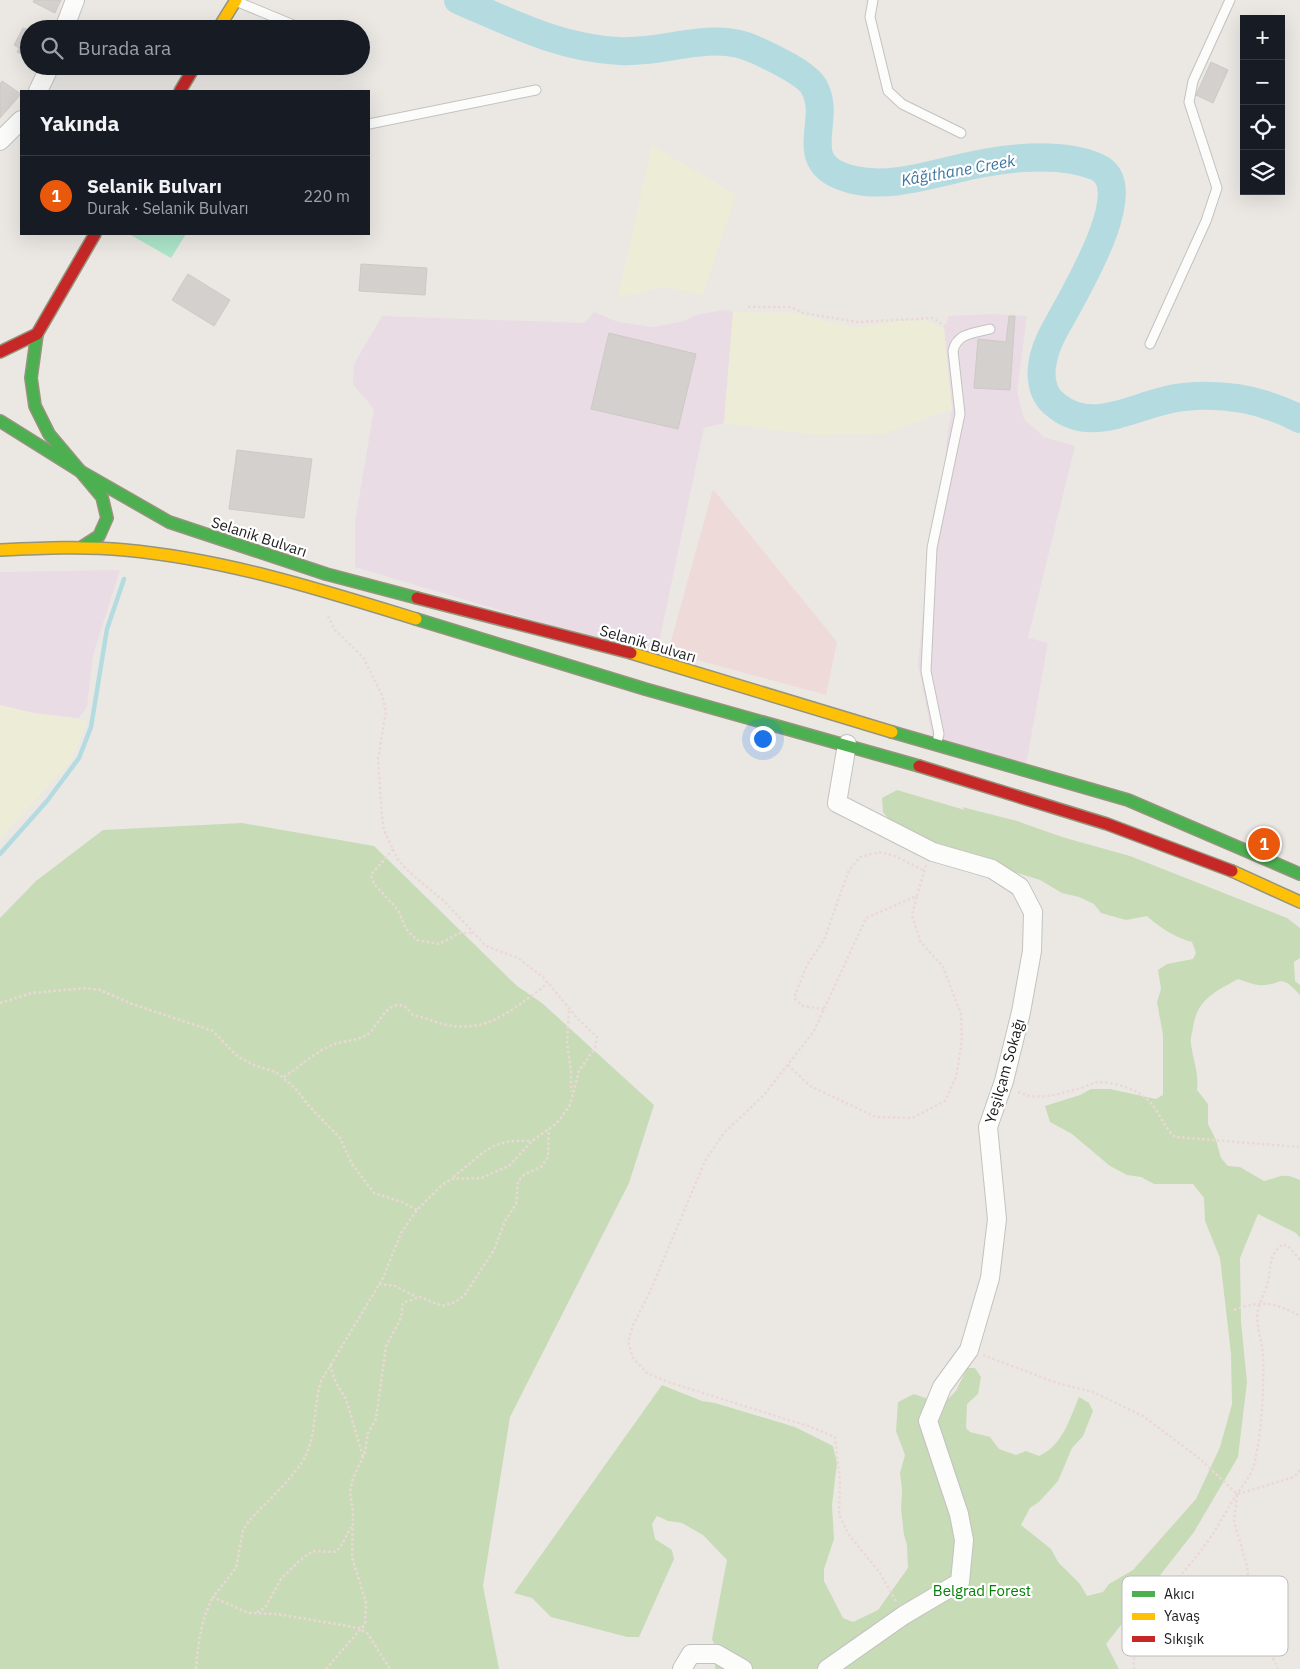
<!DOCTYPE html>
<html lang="tr">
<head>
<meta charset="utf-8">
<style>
  :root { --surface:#171b24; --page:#242831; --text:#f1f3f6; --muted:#9ea1a6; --line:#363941; --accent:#ea580c }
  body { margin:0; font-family:"IBM Plex Sans",sans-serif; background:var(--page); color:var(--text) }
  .controls { position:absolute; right:15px; top:15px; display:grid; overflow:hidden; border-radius:0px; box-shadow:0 5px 20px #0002 }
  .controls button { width:45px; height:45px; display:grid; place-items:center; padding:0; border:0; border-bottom:1px solid var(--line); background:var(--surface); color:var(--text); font:25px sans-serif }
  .you { position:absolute; left:762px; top:738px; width:18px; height:18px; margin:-12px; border:4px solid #fff; border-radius:50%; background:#1a73e8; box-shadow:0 0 0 8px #1a73e833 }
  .badge { display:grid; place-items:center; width:32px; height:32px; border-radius:50%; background:var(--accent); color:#fff; font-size:16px; font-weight:700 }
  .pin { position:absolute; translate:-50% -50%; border:2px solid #fff; box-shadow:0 1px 5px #0006 }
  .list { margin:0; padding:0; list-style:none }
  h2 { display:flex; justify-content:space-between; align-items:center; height:65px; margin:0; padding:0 20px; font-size:21px }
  h2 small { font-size:16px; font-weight:400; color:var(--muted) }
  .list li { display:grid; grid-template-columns:32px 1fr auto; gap:15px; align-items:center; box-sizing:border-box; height:80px; padding:0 20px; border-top:1px solid var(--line) }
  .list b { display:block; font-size:19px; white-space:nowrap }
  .list p { margin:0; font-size:16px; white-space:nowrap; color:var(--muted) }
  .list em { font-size:16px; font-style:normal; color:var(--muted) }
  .icon { flex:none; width:28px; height:28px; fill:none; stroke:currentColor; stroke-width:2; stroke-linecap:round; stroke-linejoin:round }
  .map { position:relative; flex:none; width:1300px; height:1669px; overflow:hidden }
  .search { position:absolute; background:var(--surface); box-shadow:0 5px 20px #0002; left:20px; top:20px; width:350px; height:55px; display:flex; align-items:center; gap:12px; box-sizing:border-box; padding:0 18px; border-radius:28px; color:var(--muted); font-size:19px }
  .panel { position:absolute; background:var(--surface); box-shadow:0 5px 20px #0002; left:20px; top:90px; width:350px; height:145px; border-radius:0px }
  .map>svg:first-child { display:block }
</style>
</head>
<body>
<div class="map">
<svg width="1300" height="1669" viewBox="0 0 1300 1669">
  <rect width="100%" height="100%" fill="#ebe8e4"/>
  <path fill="#eedad8" d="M713,489l124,153 -11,53 -158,-43z"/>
  <g fill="#e9dce5">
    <path d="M723,310l10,2 -9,111 -20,5 -48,229 -301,-90v-46l19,-112 -21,-25 1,-20 28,-48 202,7 10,-11 24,10 36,5 30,-6 12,-6z"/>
    <path d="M991,314l36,2 -10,75 7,28 20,18 31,9 -47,192 20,5 -22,122 -93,-24 -15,-76 5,-52 18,-95 6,-80 5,-29 -8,-80 5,-13z"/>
    <path d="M120,570l-27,85 -6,52 -8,11 -45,-5 -34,-8v-133z"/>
  </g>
  <g fill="#edecd6">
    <path d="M652,145l84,50 -33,100 -36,-8 -49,10z"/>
    <path d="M733,312l59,1 65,15 41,-7 27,-1 19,9 8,80 -69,25 -69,1 -90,-12z"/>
    <path d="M0,705l34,8 53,8 -15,39 -72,79z"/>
  </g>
  <g fill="#c7dbb7">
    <path d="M897,790l68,20 -3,-3 55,14 45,16 68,19 157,62 13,10v30l-6,4 1,19 5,4v10c-23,-25 -17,-8 -42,-10 -6,-1 -13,-4 -20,-6 -23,13 -41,20 -45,49 -1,5 -3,11 -2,16 2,16 8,29 6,46l11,14v20l8,16 5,18 7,8 12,1 24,14c17,-4 18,-9 36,-1v58l-4,-5 -38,-19 -18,44 1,63 6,61 -9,75 -44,75 -88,112 13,25h-404l1,-20 -4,-10 15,-79 -24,-25 -21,-12 -14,-2 -11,-5 -5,8 3,15 17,11 2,9 -35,78h-12l-76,-20 -19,-19 -18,-5 148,-208 40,16 13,2 80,24 38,19 4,17 -5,42 2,34 -10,30v12l19,37 10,4 25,-12 30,-42 -1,-23 -3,-10 -3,-26 1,-20 -2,-16 5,-18 -9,-24 2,-29 16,-8 17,6 17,-1 8,-8 11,-23h8l6,9 -3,17 -11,10 -1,24 4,4 20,5 9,12 17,6 10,-4 13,5c24,-11 30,-36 40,-59l10,6 4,8 -10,25 -11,12 -14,33 -19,21 -9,6 -9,17 30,24 7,13 22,22 7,12 16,-4 6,-8 24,-14 63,-71 24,-52 12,-43 -1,-50 -11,-96 -15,-37 -1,-23 -11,-14h-39l-13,-7 -14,-2 -17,-9 -38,-32 -22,-12 -5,-16 35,-11 11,-6h19l46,10 7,-4v-60l-6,-33 4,-13 -3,-19 9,-6 26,-5 3,-6 -4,-11c-14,-3 -35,-16 -45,-26l-21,4 -25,-7 -7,-9 -15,-7 -17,-4 -22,-13 -29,-9 -35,-16 -55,-17 -30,-16 -8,-10 -1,-14z"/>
    <path d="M242,823l132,23 143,140 25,17 112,102 -25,78 -119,234 -27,169 16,83h-499v-751l36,-37 67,-51z"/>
  </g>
  <path fill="#ace5c9" d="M129,234h57l-15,24z"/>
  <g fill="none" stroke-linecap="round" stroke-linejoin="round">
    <path stroke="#b4dbe0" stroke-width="4.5" d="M0,854l47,-53 32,-43 12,-31 16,-98 17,-50"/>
    <path stroke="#b4dbe0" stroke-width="28" d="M458,0c54,23 101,48 161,51 46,3 94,-22 137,-1 15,7 50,23 58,37 20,35 -24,78 40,93 31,7 64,-2 94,-9 43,-11 107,-22 149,-4 47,20 -32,141 -46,170 -6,12 -11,29 -9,43 1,10 6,20 15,26 39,31 85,-6 127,-9 40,-4 80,3 116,22"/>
  </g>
  <g fill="#d3d0cd" stroke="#cec9c5">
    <path d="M34,0h27l-6,13 -22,-11z"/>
    <path d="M23,28l6,2v27l-12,-5 2,-4 -5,-3z"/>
    <path d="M1211,62l17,8 -15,33 -17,-8z"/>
    <path d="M2,81l19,13 -21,24v-34z"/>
    <path d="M361,264l66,4 -2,27 -66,-4z"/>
    <path d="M188,274l42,26 -16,26 -42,-26z"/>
    <path d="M1009,316h6l-5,74 -36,-2 4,-49 28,3z"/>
    <path d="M609,333l87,21 -18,75 -87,-20z"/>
    <path d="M237,450l75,9 -8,59 -75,-9z"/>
  </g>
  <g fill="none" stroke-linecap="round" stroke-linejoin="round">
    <defs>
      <g id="lane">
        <path d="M873,0l-3,17 18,74 14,13 59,29"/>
        <path d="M238,2l65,27"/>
        <path d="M369,124l167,-34"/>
        <path d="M1150,344l56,-123 11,-33 -28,-86 4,-21 37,-81"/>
        <path d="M937,742l2,-8 -13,-63 6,-123 28,-134 -7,-63c4,-18 21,-18 37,-22"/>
      </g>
      <g id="street">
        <path d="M64,29l11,-29"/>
        <path d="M38,91l12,-25"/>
        <path d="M0,141l21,-21"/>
        <path d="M682,1669l9,-15h26l26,15"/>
        <path d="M827,1669l77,-54 56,-33 4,-42 -5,-26 -31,-93 14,-34 27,-37 21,-72 7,-59 -9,-92 16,-46 17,-69 11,-61 1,-39 -13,-25 -28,-18 -59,-17 -96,-49 10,-59"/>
      </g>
      <g id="fast">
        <path d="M37,334l-6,44 4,28 14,28 53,63 5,21 -8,18 -17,11"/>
        <path d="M0,421l80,50 89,51 157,52 91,24"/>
        <path d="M416,619l229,70 274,77"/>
        <path d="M892,732l236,68 172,74"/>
      </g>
      <g id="slow">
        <path d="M218,29l18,-29"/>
        <path d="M0,550c42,-2 83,-4 125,0 99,9 197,40 291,69"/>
        <path d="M631,653l261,79"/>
        <path d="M1232,871l68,31"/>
      </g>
      <g id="jam">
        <path d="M180,91l15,-25"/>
        <path d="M37,334l58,-100"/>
        <path d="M0,352l37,-18"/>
        <path d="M417,598l214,55"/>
        <path d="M919,766l188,58 125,47"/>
      </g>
    </defs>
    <use href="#lane" stroke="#c3c2c0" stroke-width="11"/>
    <use href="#street" stroke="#c3c2c0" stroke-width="20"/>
    <use href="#fast" stroke="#95947c" stroke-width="14"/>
    <use href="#slow" stroke="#95947c" stroke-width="14"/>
    <use href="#jam" stroke="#95947c" stroke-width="14"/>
    <g stroke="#ebd8d6" stroke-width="2.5" stroke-dasharray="2.5 2.5" stroke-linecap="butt">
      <path d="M748,307h42l14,6 53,9 76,-4 20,14"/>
      <path d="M328,616l7,14 28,27 19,38 4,16 -8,48 4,58 2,13 13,28 9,11 40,34 40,43 32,12 25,19 35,42 19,18 -2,11 -16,23 -9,34 -13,18 -25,18 -23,25 -28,12 -30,1 -9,6 -25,25 -16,23 -18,45 -62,103c-7,24 -5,49 -14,72 -9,21 -42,50 -58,68l-6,9 -7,38 -23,29 35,16 29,1 82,14 9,6 22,35"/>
      <path d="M393,849l-22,26 3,9 24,26 8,19 11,11 22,4 21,-11h13"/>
      <path d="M0,1003l32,-10 54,-5 14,2 32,14 81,27 25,26 18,9 20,6 18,15 16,20 30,31 12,26 22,29 28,9 15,8"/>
      <path d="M824,1009l-21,-3 -9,-8 13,-33 17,-25 25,-70 11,-13 19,-5 16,4 28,14"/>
      <path d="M569,1011l-2,31 4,30v20"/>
      <path d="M788,1065l22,21 66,31 36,1 33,-17 11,-24 6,-36 -1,-27 -18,-47 -23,-26 -8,-26 5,-19"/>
      <path d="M284,1077c16,-11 30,-24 48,-32 10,-4 23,-4 33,-9 13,-7 17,-29 33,-31 8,-1 10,6 15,10 4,2 10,2 14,4 54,21 80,-5 121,-36"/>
      <path d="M1018,1092c22,10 44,1 66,-5 5,-2 10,-5 15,-5 13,0 34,6 44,14 15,10 19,30 32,41l125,10"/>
      <path d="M453,1177c31,-23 36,-39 79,-36"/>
      <path d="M379,1284l16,2 22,11"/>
      <path d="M1234,1310c28,-10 40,-8 66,6"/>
      <path d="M983,1355l74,28 36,9 50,24 56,42 38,36"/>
      <path d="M330,1365l6,18 10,16 17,58"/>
      <path d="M1238,1494l56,-17 6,-7"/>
      <path d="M1237,1495l-3,26 13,45 5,47 26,56"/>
      <path d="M896,1601l-16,-28 -31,-38 -10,-20 1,-33 -5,-45 -27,-11 -140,-44 -21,-9 -14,-15 -5,-16 5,-17 16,-31 56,-133 19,-28 40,-38 50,-64 52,-113 51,-22 9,-31"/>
      <path d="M257,1612l8,-4 16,-29 16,-16 15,-12 22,1 6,-4 11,-21"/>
      <path d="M196,1669c2,-26 5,-49 17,-72"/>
      <path d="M326,1669l39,-45 1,-21 -14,-46 1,-45 -3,-20 2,-11 13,-29 3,-19 8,-14 10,-73 15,-28 2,-15 17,-6 22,9 13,-4 9,-6 30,-46 11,-29 11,-17 2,-23 7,-7 16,-7 7,-10 1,-28"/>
      <path d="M1135,1669l-2,-2c6,-54 42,-81 72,-122 11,-14 19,-30 28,-45 9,-15 18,-22 22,-39 7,-31 9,-75 8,-106 -1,-16 -8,-29 -5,-45 2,-10 8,-19 10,-29 3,-15 1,-27 15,-37l7,4 10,12"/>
    </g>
    <use href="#lane" stroke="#fcfcfb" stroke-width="9"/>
    <use href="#street" stroke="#fcfcfb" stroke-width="18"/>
    <use href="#fast" stroke="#4caf50" stroke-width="11"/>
    <use href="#slow" stroke="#ffc107" stroke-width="11"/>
    <use href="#jam" stroke="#c62828" stroke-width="11"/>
  </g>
  <g text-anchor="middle" stroke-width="4.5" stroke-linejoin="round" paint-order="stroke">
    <g font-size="15" fill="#1c1c1c" stroke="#fff">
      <text transform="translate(259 537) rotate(18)" y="5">Selanik Bulvarı</text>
      <text transform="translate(648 644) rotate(16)" y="5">Selanik Bulvarı</text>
      <text transform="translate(1005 1071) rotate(-74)" y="5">Yeşilçam Sokağı</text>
    </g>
    <g font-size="15" fill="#048006" stroke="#fff">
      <text x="982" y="1596">Belgrad Forest</text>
    </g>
    <g font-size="16" font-style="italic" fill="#3e77a1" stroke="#fff">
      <text transform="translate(958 170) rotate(-10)" y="6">Kâğıthane Creek</text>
    </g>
  </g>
  <rect x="1122" y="1576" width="166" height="80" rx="8" fill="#fff" stroke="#bbb" stroke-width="1"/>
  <rect x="1132" y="1591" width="23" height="6" fill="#4caf50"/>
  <rect x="1132" y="1613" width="23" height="7" fill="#ffc107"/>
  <rect x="1132" y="1636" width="23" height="6" fill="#c62828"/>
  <g font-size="14" fill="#1c1c1c">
    <text x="1164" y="1599">Akıcı</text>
    <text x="1164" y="1621">Yavaş</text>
    <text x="1164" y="1644">Sıkışık</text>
  </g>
</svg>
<div class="controls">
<button>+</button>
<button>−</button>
<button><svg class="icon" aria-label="locate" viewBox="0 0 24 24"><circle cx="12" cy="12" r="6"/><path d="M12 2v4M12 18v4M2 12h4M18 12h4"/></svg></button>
<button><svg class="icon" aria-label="layers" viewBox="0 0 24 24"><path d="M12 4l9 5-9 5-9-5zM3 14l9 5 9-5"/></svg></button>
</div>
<div class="you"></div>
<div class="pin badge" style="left:1264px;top:844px">1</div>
<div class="search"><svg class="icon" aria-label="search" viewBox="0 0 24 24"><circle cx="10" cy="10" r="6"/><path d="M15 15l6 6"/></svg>Burada ara</div>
<section class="panel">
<h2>Yakında<small></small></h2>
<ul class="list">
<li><span class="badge">1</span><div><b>Selanik Bulvarı</b><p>Durak · Selanik Bulvarı</p></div><em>220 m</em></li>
</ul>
</section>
</div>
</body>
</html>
